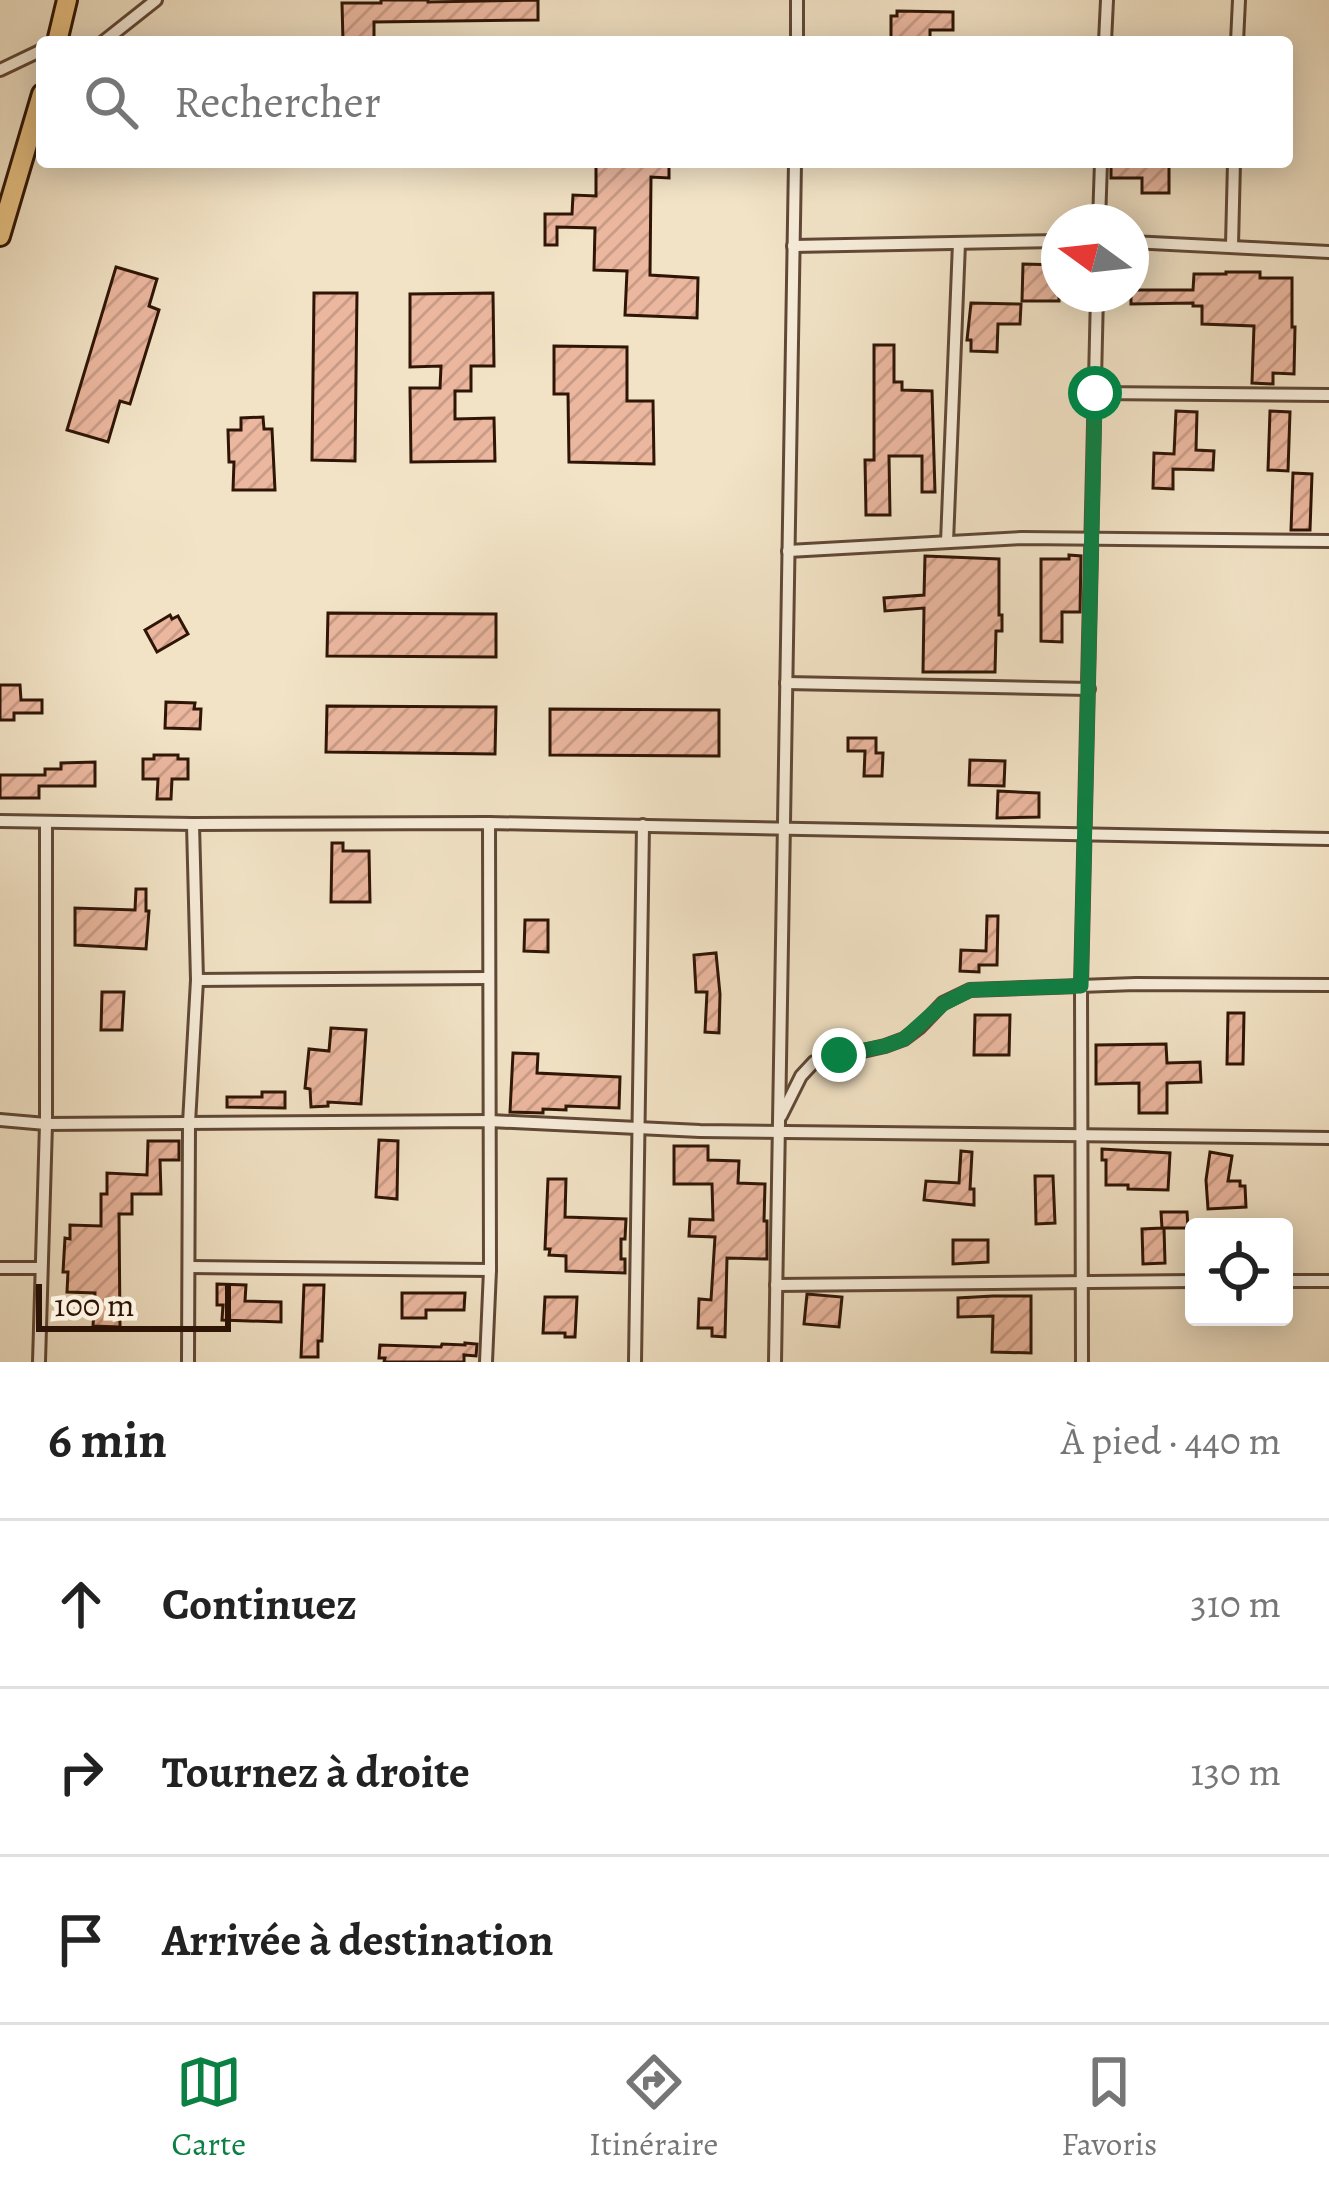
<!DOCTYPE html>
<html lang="fr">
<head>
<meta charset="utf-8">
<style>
  :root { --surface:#fff; --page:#f2f2f2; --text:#222; --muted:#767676; --line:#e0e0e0; --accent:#0b8043 }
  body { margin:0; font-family:Alegreya,serif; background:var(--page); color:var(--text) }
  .controls { position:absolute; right:36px; bottom:36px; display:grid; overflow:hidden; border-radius:12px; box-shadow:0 6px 30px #0003 }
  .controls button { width:108px; height:108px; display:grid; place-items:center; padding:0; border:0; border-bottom:3px solid var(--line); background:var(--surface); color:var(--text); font:60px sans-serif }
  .compass { position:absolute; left:1041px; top:204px; width:108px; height:108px; border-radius:50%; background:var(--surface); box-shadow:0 6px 30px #0003; rotate:285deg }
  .scale { position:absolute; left:36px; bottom:30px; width:195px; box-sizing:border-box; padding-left:12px; border:6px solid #2f1506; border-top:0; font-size:33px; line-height:42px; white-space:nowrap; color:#2f1506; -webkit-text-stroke:9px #f7edda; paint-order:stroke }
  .stop { position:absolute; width:36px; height:36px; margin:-27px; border:9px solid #0b8043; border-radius:50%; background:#fff }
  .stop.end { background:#0b8043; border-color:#fff; box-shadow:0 3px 12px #0008 }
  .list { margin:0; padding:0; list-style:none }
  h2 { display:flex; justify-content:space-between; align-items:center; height:156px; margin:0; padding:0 48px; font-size:51px }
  h2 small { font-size:39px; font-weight:400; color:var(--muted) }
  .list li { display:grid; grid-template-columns:78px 1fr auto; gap:36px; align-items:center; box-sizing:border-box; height:168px; padding:0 48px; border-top:3px solid var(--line) }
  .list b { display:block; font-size:45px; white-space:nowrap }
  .list em { font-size:39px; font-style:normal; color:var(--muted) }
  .icon { flex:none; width:66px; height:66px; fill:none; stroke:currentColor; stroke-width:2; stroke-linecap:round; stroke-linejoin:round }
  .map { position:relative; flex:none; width:1329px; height:1362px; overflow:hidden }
  .search { position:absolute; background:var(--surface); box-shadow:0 6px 30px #0003; left:36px; right:36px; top:36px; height:132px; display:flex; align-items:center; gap:30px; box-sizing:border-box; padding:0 42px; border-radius:12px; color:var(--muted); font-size:45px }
  .sheet { height:660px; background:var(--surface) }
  nav { display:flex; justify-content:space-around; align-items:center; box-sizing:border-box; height:168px; border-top:3px solid var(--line); background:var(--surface); font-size:33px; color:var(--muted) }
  nav a { display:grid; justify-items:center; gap:6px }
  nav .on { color:var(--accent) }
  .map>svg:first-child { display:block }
</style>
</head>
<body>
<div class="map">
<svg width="1329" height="1362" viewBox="0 0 1329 1362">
  <defs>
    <pattern id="building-hatch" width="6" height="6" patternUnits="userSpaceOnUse" patternTransform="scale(3)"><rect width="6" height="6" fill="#ebb79f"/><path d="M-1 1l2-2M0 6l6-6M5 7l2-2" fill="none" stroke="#ca9c87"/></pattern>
  </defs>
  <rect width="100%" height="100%" fill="#f2e3c6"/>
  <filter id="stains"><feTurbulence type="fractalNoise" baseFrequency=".00167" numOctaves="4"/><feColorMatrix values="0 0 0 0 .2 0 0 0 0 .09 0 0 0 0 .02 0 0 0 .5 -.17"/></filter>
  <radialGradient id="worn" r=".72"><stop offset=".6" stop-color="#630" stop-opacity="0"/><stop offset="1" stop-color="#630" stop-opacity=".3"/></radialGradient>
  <g fill="url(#building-hatch)" stroke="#2f1506" stroke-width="3">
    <path d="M381,0h47v2l110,-2v20l-164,2v20h-31l-1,-39h39z"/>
    <path d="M897,11l56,1v18h-23v12h-39v-26h6z"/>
    <path d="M596,162h73v16l-18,-1 -1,98 48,3 -1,40 -72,-3 2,-44 -33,-1 1,-42 -38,-1v18h-12v-31h27l1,-19 23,1z"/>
    <path d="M1111,162h58v31h-27v-15h-31z"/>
    <path d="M1023,264l36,1v36h-37z"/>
    <path d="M116,267l41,12 -8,27 10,4 -29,94 -10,-3 -12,41 -41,-12z"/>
    <path d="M1226,272h34v6h32v49h3l-1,47 -21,-1v11l-21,-1 2,-57 -52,-2v-18h-9v-3l-62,1v-14h62l1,-16h32z"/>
    <path d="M314,293h43l-2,168 -43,-1z"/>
    <path d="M493,293l1,73h-23v25h-16v28l39,-1 1,43 -84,1 -1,-74h30l1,-22 -31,1v-73z"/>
    <path d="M971,303l50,1 -1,20h-22l-1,28 -26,-1v-11h-4z"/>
    <path d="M874,345h20v37h8v8l30,1 3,101h-13v-36h-33l1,59h-24l-1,-55h9z"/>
    <path d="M554,346l73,1v54h26l1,63 -85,-2 -1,-68h-14z"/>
    <path d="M1176,411l21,1 -1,38 18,1 -1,19 -40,-1v20l-20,-1 1,-35 20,1z"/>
    <path d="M1270,411l20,1 -2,59 -20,-1z"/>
    <path d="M263,417l1,12h8l3,61h-42l1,-28h-5l-1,-32h13v-12z"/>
    <path d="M1293,473l19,1 -2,56h-19z"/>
    <path d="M1069,555l12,1 -1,56h-18v30l-21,-1v-82h28z"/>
    <path d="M925,556l74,3v56h3v16h-6l-1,41h-72l1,-64 -39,3 -1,-13 40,-3z"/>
    <path d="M328,613l168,1v43l-169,-1z"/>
    <path d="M170,615l2,4 6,-3 10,18 -31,18 -12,-22z"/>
    <path d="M0,685h20l1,15h21v13h-28v7h-14z"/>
    <path d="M166,702l29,1 -1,6h7l-1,20 -35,-1z"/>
    <path d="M327,706l169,1 -1,47 -169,-2z"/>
    <path d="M550,709l169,1v46l-169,-1z"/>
    <path d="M848,738h28v15h7l-1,23h-18l1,-25h-17z"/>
    <path d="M154,755h24v4h10v20h-16l-1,20h-14l1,-20h-15v-20h11z"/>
    <path d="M970,760l35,1 -1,25 -35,-1z"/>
    <path d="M95,762v24h-56v12h-39v-23h45v-6h16v-6z"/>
    <path d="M998,791l41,2v24l-42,1z"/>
    <path d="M332,843h11v8h26l1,51h-39z"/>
    <path d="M136,889h10v22h3l-3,38 -71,-4v-37l60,2z"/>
    <path d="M987,916h11l-1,49h-18v7l-19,-1 1,-21 25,1z"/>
    <path d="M525,920h23v32l-24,-1z"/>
    <path d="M716,953l4,41 -1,39 -14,-1 2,-40h-11l-2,-37z"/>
    <path d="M102,992h22l-2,38h-21z"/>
    <path d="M1228,1013h16l-1,51h-16z"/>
    <path d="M975,1015h35l-1,40h-35z"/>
    <path d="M331,1028l35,2 -5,74 -33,-2v4l-17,1 -1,-18 -5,-1 4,-39 20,2z"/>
    <path d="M1166,1044l1,19 33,-1 1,20 -34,1v30h-28v-30l-43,1v-39z"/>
    <path d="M513,1053l25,1 -1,19 83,4 -1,31 -53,-2v4l-23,-1v4l-33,-1z"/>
    <path d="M262,1092h23v16l-58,-1v-10h35z"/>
    <path d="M379,1140l19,1 -1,58 -21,-2z"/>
    <path d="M148,1141h31v19h-19l1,34h-29v20h-13l1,113 -27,-1 2,-33 -28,-1 1,-20h-5l2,-34 5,1v-14l31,1v-32h6v-21l40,2z"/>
    <path d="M674,1146h34v14l31,1 -1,22 27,1 -1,37h3v38l-40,-1 -2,79 -13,-1v-8h-14l1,-29 12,1 4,-63 -26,-1 1,-17 23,1 -1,-36h-38z"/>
    <path d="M1102,1149l68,4 -2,37 -40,-1v-4h-22v-25h-4z"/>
    <path d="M961,1151l11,1 -2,37h4v16l-50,-5 2,-19 33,2z"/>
    <path d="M1210,1152l22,4 -4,25h12v5h5l1,21 -38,2 -2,-29z"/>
    <path d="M1035,1176h18l2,47 -19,1z"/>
    <path d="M548,1179h18l-1,38 61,2 -1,20h-4v20h4v14l-59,-2v-15l-17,-1 1,-6h-5z"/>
    <path d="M1161,1212h26l1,16h-24l1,35 -22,1 -1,-35 20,-1z"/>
    <path d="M953,1240h35v22l-35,2z"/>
    <path d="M217,1284l29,1 -1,16 36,1v20l-59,-2 1,-15h-6z"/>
    <path d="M304,1285h20l-2,56h-4v16h-17z"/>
    <path d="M402,1293h63l-1,17h-38v8h-24z"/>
    <path d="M807,1294l35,3 -3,30 -35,-3z"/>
    <path d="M993,1296h38v57l-39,-1 1,-36 -35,1v-19z"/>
    <path d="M545,1297h32l-2,40h-10v-4h-22z"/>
    <path d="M465,1343l12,1 -1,12 -12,-1v7h-80l1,-4h-6l1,-13 61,2 1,-3 23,1z"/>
  </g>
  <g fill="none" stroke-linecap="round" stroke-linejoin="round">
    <defs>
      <g id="minor">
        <path d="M103,42l53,-42"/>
        <path d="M797,42v-42"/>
        <path d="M1105,42l2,-42"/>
        <path d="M1237,42l2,-42"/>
        <path d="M0,70l42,-20"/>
        <path d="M1099,222l2,-60"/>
        <path d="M1131,242l198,10"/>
        <path d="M1232,245l2,-83"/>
        <path d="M793,246l266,-5"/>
        <path d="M1095,393l234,2"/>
        <path d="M947,542l12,-299"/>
        <path d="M788,551l234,-13 307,3"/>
        <path d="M786,683l303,6"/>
        <path d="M0,821l193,3 296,-1 840,16"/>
        <path d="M197,980l292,-2"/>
        <path d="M781,1116l20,-40 13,-14 71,-16 19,-7 16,-12 23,-24 27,-13 166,-6 193,1"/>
        <path d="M0,1120l46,4 444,-3 210,10 629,7"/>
        <path d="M190,1267l300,3"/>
        <path d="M0,1268h41"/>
        <path d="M1284,1281h45"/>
        <path d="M776,1285l418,-4"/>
        <path d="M39,1362l7,-238v-302"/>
        <path d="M188,1362l1,-239 8,-143 -4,-156"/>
        <path d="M486,1362l4,-92 -1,-447"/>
        <path d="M635,1362l8,-537"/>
        <path d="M775,1362l20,-1200"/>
        <path d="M1082,1362l-1,-376 16,-692"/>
      </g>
      <g id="primary">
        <path d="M57,42l10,-42"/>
        <path d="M0,236l42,-142"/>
      </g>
    </defs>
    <use href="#minor" stroke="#604836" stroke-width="16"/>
    <use href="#primary" stroke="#2f1506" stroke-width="24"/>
    <use href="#minor" stroke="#f7edda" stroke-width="10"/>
    <use href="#primary" stroke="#e9c283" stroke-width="18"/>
  </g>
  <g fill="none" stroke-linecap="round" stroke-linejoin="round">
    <path stroke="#0b8043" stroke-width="15" d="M839,1055l46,-9 19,-7 39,-35 27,-14 111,-4 14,-593"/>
  </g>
  <rect width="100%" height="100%" filter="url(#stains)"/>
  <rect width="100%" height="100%" fill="url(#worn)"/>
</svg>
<div class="controls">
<button><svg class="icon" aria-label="locate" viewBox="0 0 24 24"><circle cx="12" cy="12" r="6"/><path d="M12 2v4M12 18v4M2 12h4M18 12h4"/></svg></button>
</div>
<svg class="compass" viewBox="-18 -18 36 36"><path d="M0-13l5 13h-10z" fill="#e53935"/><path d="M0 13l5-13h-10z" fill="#767676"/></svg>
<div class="scale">100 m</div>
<div class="stop" style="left:1095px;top:393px"></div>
<div class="stop end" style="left:839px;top:1055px"></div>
<div class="search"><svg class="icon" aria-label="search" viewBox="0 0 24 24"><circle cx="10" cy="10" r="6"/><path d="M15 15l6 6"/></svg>Rechercher</div>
</div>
<section class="sheet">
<h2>6 min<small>À pied · 440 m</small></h2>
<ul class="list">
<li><svg class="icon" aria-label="ahead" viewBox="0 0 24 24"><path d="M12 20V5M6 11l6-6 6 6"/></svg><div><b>Continuez</b></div><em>310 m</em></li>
<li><svg class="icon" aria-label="right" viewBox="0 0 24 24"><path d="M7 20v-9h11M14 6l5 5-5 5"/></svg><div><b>Tournez à droite</b></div><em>130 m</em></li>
<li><svg class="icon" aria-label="arrive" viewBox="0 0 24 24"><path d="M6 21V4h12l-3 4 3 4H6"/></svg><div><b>Arrivée à destination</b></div></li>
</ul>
</section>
<nav>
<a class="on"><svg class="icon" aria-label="map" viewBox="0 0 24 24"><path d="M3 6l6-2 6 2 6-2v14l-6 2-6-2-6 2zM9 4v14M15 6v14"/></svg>Carte</a>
<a><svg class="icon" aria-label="directions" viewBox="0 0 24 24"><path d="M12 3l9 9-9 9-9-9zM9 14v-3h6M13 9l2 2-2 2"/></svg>Itinéraire</a>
<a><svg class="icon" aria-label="saved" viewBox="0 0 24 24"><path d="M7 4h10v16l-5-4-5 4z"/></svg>Favoris</a>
</nav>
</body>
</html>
